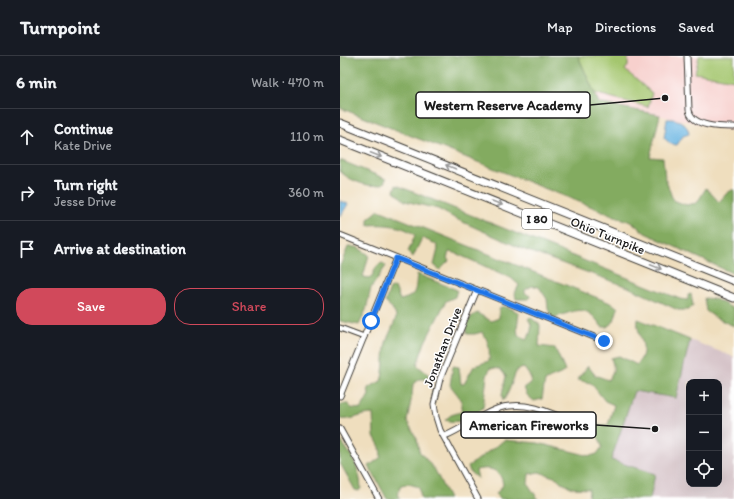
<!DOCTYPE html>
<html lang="en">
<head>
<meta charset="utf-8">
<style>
  :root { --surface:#171b24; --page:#20242c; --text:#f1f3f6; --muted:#9ea1a6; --line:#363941; --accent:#d1495b }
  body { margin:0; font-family:Itim,sans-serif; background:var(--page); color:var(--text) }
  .controls { position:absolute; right:12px; bottom:12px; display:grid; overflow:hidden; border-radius:8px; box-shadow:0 4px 16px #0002 }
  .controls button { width:36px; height:36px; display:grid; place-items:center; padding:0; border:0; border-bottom:1px solid var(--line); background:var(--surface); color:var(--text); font:20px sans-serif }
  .stop { position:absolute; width:12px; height:12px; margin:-9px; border:3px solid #1a73e8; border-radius:50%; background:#fff }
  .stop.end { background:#1a73e8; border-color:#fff; box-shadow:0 1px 4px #0008 }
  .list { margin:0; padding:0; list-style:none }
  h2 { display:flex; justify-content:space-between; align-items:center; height:52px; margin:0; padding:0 16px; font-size:17px }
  h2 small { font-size:13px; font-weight:400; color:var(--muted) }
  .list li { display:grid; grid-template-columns:26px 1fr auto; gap:12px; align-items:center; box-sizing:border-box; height:56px; padding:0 16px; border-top:1px solid var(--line) }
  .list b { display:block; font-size:15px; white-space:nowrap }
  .list p { margin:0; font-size:13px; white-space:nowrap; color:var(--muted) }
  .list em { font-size:13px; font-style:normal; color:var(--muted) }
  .actions { display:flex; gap:8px; padding:12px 16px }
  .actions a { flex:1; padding:9px 0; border:1px solid var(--accent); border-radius:16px; text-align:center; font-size:14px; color:var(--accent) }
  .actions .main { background:var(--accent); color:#fff }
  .icon { flex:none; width:22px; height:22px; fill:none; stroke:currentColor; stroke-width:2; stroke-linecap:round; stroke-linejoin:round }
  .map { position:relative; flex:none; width:394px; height:443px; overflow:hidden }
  header { display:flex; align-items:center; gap:24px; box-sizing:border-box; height:56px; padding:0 20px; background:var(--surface); border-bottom:1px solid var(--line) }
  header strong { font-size:19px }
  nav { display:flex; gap:22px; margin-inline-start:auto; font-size:14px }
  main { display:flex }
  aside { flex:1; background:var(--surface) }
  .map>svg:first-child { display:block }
</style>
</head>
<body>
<header>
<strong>Turnpoint</strong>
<nav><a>Map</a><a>Directions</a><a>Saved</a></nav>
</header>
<main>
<aside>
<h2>6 min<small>Walk · 470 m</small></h2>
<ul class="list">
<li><svg class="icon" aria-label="ahead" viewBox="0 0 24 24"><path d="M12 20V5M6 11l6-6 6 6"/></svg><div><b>Continue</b><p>Kate Drive</p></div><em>110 m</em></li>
<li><svg class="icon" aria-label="right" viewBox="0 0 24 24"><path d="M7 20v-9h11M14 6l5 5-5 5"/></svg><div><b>Turn right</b><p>Jesse Drive</p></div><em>360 m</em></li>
<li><svg class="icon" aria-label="arrive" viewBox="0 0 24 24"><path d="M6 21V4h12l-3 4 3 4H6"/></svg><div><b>Arrive at destination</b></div></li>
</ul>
<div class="actions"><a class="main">Save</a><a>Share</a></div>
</aside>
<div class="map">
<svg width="394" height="443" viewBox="0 0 394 443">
  <rect width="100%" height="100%" fill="#fff"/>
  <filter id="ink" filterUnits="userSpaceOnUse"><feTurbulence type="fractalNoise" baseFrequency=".025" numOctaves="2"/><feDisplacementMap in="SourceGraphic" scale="8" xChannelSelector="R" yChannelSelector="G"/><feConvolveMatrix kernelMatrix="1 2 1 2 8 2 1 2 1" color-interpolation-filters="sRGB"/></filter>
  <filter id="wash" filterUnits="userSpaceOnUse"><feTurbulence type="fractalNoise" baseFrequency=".012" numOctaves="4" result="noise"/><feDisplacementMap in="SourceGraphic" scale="16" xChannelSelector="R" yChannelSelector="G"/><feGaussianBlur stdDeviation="0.9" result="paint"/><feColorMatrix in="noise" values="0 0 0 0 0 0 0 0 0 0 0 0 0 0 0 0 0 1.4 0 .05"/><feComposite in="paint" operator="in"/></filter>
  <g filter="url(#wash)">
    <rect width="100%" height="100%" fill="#efdebe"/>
    <path fill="#f7d0cd" d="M238,0h156v75l-135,-28z"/>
    <path fill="#d2bec3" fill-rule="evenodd" d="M350,284l44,17v142h-85l-38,-38 23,-79 42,16zM349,326h30v102h-30z"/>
    <g fill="#a4c66e" stroke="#607145">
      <path d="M238,0h50v10l-3,4 27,23 -4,14 -54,-14z"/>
      <path d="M359,0h35v24l-39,-7z"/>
    </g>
    <g fill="#83ab61" stroke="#50643e">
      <path d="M0,0h238l21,47 61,12 -10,42 13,1 2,20 8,22 13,5 11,-2 9,-15 13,14 8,-9 7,-4v85l-89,-41 -12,-10 -293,-115z"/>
      <path d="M0,104l46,19 -2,4c-11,7 -35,-2 -44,-12z"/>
      <path d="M56,129l284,114 8,1v-5l3,-1 2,11 -4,5h-11l-50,-23 -103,-37 -69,-31 -18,-10 -33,-8 -11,-10z"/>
      <path d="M39,154l234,94 5,4 -4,13 -7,6h-5c-17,-25 -25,-16 -50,-9l-4,-9 -1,-10 -8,-12 -7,-1 -7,4v3l5,3 -1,3h-13l-1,-6 4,-8 -8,-7 -56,-25 -6,-1 -2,6 2,3 -9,9 -6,-5 4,-16 -2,-5 -14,-6 -9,19 -5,-5 7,-17c-12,-10 -31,-11 -47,-10v-6z"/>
      <path d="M8,191h9l12,8 -6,22 8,1c3,-6 4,-14 12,-15l3,3 -15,22 -5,22 -7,15 -19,-4v-55z"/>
      <path d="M77,218l40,16 -2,7 -9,4 -21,41 -8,23 12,10 -2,4h-8l-6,5 -1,12 -5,25 10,18 2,12 16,19 14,29h-28l-2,-12 -10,-3 -8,1 -3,8 2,6h-13l-18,-33 12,-9 -1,-10 -6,-11 -1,-22c-12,0 -22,7 -33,5v-14l2,-1h6l3,4 10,1 8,-14 -1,-7 13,-7c4,-12 2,-25 5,-38 2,-9 9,-18 10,-27l-4,-8 -7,-6 5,-13 5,-2 5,13c18,-4 15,-11 17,-26z"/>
      <path d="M364,242l11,1 19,10v17l-18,-8 -10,-7z"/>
      <path d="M162,250l10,3 7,4 -2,15 1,7 8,5c5,-6 8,-14 2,-21l2,-2 10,8 -1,21 16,2 10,23c-6,5 -13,5 -20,10l-3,18 -8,2 -7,-6 -3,-7 7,-5v-5l-7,-10 -7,2c-5,10 -7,22 -14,31l-1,-7 4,-18 -6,-7 -10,-1 -3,8 -4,32c-12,9 -22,17 -38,12l6,-5 10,-3c4,-12 -4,-17 -11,-27l3,-19 6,1 2,17h3l10,-18 15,-5c1,-12 0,-20 -7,-29l-7,2h-8l-2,-8 6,-9 6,-4 14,8 8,-3v-9z"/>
      <path d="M298,263l52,21 -14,58 -42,-7 -23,69 44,14 -5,25h-62l1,-10 -16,-1 -11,-5 -5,-5 -18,-6 -10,2 -1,10 10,15h-38l-4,-5 7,-9c-2,-16 -13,-18 -27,-15l2,9 -8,-7 -2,-6c7,-4 11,-7 17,-12 6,-5 13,-8 19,-14l34,3 52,13 7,-2 5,-7 -2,-7 -6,-8 2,-7h12l6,-20 -9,-4 -14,-18 -14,-3 11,-14 7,9 13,5c7,-8 6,-13 3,-22l8,-2 18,9c15,-20 -2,-28 1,-46z"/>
      <path d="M0,384c12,15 20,29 21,48l-2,3 -4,-1 -15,-27z"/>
    </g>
    <g fill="#68b4e1" stroke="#42687e">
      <path d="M327,63c10,-1 21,4 22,15l-6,2 -6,9 -6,-1 -7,-6z"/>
      <path d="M0,145l8,3 -8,13z"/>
    </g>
  </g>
  <g filter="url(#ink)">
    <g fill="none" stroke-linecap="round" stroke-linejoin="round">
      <defs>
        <g id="minor">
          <path d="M347,0l2,54c3,17 31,17 45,17"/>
          <path d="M0,179l264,106"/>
          <path d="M137,234l-37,89 -6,25 2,13 4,13 38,69"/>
          <path d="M0,272l24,9"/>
          <path d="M0,340l56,-138"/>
          <path d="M0,373l39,70"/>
          <path d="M105,380c17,-7 32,-19 49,-26 32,-13 61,5 90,17"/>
        </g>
        <g id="highway">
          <path d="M0,67l394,158"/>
          <path d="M0,84l394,158"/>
        </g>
      </defs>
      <use href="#minor" stroke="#3c3934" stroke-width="7"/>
      <use href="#highway" stroke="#3c3934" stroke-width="9"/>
      <use href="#minor" stroke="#fff" stroke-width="5"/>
      <use href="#highway" stroke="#fff" stroke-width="7"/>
    </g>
    <defs><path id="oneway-shaft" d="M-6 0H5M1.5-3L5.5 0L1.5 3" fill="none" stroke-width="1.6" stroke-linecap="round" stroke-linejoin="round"/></defs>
    <g stroke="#999">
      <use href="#oneway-shaft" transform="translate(36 99) rotate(21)"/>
      <use href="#oneway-shaft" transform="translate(111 111) rotate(-158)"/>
      <use href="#oneway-shaft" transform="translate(157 147) rotate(21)"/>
      <use href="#oneway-shaft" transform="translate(316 211) rotate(22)"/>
    </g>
  </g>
  <g fill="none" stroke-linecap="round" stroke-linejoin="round" filter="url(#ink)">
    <path stroke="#1a73e8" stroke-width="5" d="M31,265l25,-63 208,83"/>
  </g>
  <g text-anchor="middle" stroke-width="3" stroke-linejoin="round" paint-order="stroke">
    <rect fill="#fff" stroke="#606060" stroke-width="1" x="182" y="153" width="30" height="20" rx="3"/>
    <g font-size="12" font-weight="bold" fill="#1c1c1c">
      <text x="197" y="167">I 80</text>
    </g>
    <g font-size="13" fill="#1c1c1c" stroke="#fff">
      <text transform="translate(268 179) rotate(22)" y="5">Ohio Turnpike</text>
      <text transform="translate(102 291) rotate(-69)" y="5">Jonathan Drive</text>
    </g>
  </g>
  <path fill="none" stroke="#1c1c1c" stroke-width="1.5" d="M325 42L250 49M315 373L256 369"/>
  <g fill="#1c1c1c" stroke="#fff" stroke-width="1.5">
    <circle cx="325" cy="42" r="4"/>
    <circle cx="315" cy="373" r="4"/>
  </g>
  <g fill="#fff" stroke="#1c1c1c" stroke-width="1.5">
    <rect x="76" y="36" width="174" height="26" rx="4"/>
    <rect x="121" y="356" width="135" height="26" rx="4"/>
  </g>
  <g font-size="14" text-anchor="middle" font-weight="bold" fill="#1c1c1c">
    <text x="163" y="54">Western Reserve Academy</text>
    <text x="189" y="374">American Fireworks</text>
  </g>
</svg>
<div class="controls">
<button>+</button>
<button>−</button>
<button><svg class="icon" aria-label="locate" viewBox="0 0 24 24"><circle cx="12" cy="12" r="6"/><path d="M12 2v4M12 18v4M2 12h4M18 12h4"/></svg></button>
</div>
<div class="stop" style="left:31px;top:265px"></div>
<div class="stop end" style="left:264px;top:285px"></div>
</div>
</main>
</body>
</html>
